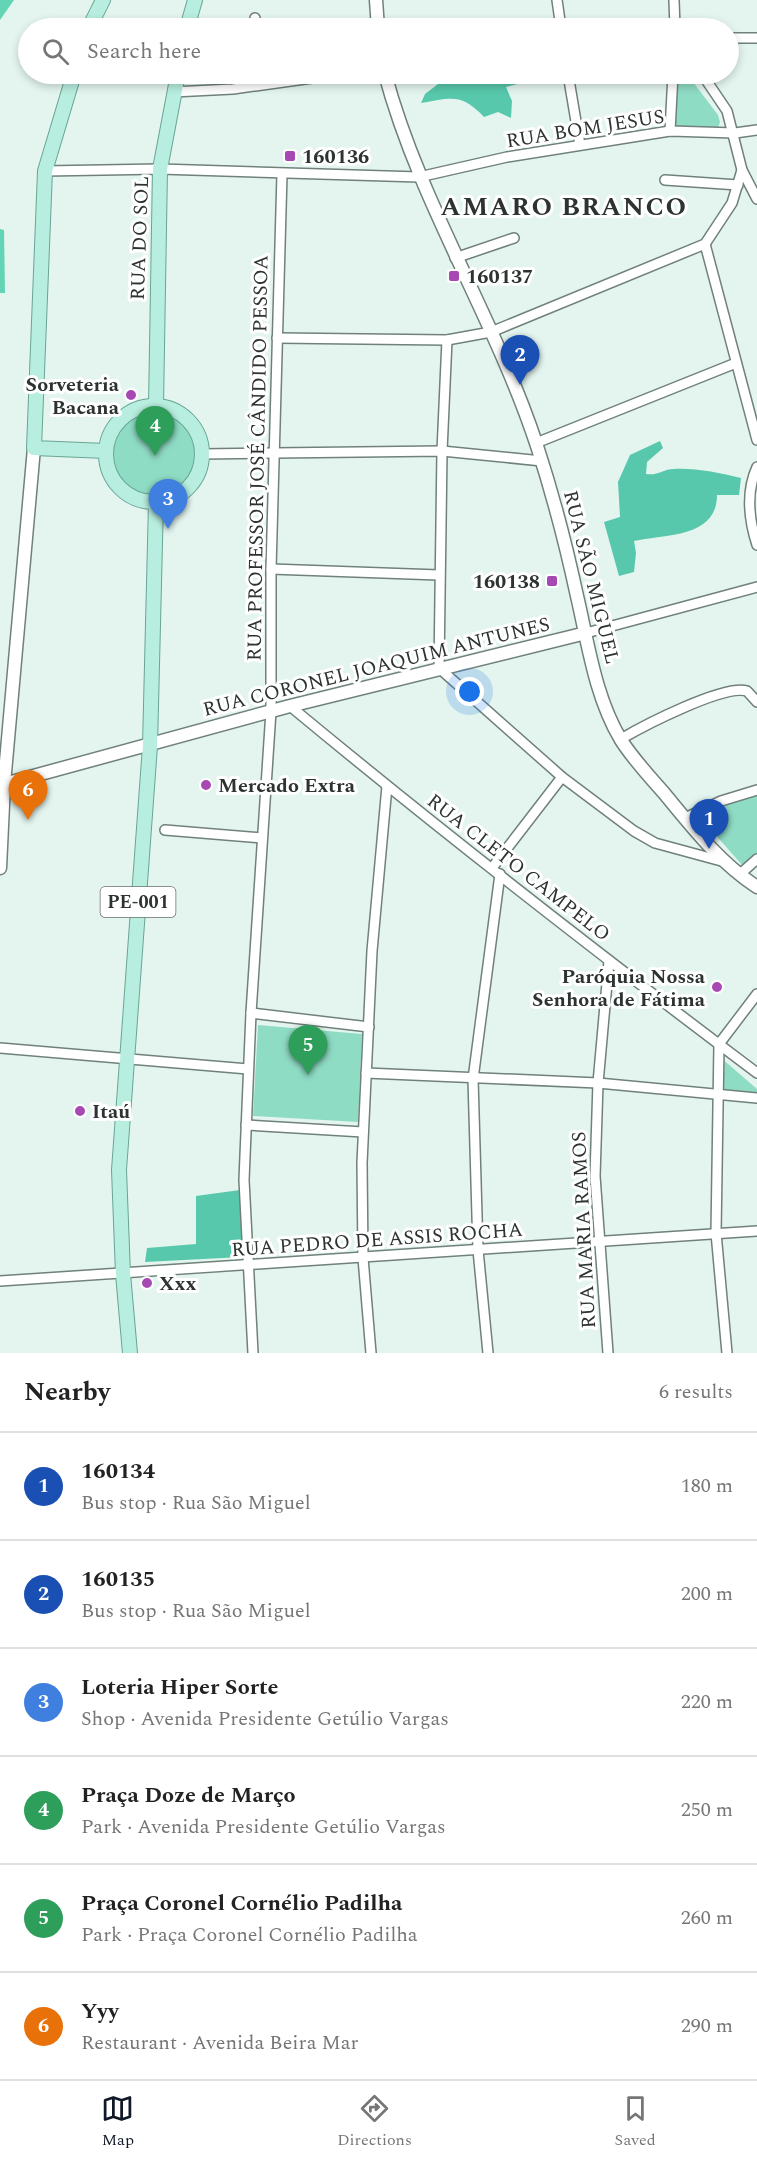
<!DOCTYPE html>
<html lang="en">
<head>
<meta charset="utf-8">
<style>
  :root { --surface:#fff; --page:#f6f6f6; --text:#222; --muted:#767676; --line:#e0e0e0; --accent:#111827 }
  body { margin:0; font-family:Spectral,serif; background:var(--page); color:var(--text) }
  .you { position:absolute; left:470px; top:692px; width:21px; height:21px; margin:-15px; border:4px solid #fff; border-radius:50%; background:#1a73e8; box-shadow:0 0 0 9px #1a73e833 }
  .badge { display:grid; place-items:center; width:39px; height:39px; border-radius:50%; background:var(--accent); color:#fff; font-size:20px; font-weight:700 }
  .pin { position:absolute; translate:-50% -50px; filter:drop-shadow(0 2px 3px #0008) }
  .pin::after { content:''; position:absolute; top:32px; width:21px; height:18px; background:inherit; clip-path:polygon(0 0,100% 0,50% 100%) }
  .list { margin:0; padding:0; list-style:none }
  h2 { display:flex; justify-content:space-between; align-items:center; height:78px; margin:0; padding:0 24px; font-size:26px }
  h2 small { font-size:20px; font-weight:400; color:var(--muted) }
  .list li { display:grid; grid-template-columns:39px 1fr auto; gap:18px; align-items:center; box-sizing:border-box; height:108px; padding:0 24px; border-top:2px solid var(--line) }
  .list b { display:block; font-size:22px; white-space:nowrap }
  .list p { margin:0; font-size:20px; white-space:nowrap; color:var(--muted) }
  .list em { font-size:20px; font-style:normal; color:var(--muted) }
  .icon { flex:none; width:33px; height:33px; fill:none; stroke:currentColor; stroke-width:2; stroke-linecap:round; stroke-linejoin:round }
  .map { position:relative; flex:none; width:757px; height:1353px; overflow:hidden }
  .search { position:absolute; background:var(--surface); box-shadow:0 3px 9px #0003; left:18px; right:18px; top:18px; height:66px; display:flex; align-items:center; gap:15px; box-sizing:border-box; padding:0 21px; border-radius:33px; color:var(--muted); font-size:22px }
  .sheet { height:726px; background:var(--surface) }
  nav { display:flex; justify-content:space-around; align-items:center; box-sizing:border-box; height:84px; border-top:2px solid var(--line); background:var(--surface); font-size:16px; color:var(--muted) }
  nav a { display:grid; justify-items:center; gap:3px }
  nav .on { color:var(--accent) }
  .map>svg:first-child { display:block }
</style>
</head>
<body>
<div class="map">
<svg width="757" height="1353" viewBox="0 0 757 1353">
  <rect width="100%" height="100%" fill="#e4f5ef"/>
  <g fill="#8fdcc5">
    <path d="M674,74h13l31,41 2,7 -2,6h-44z"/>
    <circle cx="155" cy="452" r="44"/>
    <path d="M757,793v63l-14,10 -45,-51 50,-21z"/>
    <path d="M258,1025l104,9 -4,88 -105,-6z"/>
    <path d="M720,1057l37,32v8l-38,-7z"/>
  </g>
  <g fill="#57c8ab">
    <path d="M434,74h100l-1,6 -27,7 6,14 -1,17 -13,-6 -14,5c-23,-24 -32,-19 -63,-14l4,-9 13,-10z"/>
    <path d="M660,441l3,7 -16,14 -1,12c12,2 17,-5 28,-5 23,-1 45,4 67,9l-2,17h-22c0,43 -51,39 -83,46l2,12 -2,19 -15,4 -15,-54 16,-5 -2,-35 12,-27z"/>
    <path d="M240,1190l2,67 -97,5 2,-14 49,-4v-48z"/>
  </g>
  <g fill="#63d4b5">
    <path d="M0,0h14l-14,20z"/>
    <path d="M0,229l4,1 1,63h-5z"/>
  </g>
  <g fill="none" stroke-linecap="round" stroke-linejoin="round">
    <defs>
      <g id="street">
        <path d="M557,0l4,28"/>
        <path d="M674,0l1,28"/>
        <path d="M254,28l1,-10"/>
        <path d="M728,38h29"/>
        <path d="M568,74l12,71"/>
        <path d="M702,74l25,37 15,59 15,29"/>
        <path d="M173,92l60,-3 108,-15"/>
        <path d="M670,131l3,-57"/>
        <path d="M45,171l115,-2 259,8 88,-20 163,-26 65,2 22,-3"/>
        <path d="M665,180l73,5"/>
        <path d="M705,244l52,196"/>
        <path d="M455,258l59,-20"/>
        <path d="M277,338l170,2 44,-8 214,-88 27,-41 10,-33"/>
        <path d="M447,340l-5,111 -3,217 123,109 72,54 21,12 70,19"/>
        <path d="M536,443l200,-80"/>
        <path d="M202,454l240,-3 100,10"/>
        <path d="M757,467c-11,24 -8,53 0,78"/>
        <path d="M271,569l168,6"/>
        <path d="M586,633l171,-46"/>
        <path d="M290,706c152,126 309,248 467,367"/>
        <path d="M621,739c22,-13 103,-55 126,-48l10,11"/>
        <path d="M685,818l36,-17 36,-11"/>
        <path d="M165,830l97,8"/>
        <path d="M492,868l70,-91"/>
        <path d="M739,875l18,-16"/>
        <path d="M251,1013l118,14"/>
        <path d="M0,1048l248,21"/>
        <path d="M366,1073l232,10 159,15"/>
        <path d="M246,1125l117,7"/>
        <path d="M0,1281l757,-50"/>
        <path d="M253,1353l-9,-173 7,-167 20,-302v-142l11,-395"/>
        <path d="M371,1353l-8,-95 -1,-95 10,-212 15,-165"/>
        <path d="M488,1353l-10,-103 -5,-171 27,-205"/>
        <path d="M608,1353l-13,-177 3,-93 11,-122"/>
        <path d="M727,1353l-11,-120 3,-189 38,-50"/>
      </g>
      <g id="secondary">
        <path d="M376,0l2,28"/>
        <path d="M385,74c35,130 110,244 152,372 16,49 29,99 40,150 11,47 18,101 44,144 12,19 28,36 43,53 28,34 56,70 93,94"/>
        <path d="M4,784l286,-78 296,-73"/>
        <path d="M0,868l4,-84 30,-336"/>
      </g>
      <g id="primary">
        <path d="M89,28l14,-28"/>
        <path d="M187,28l8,-28"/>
        <path d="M74,74l-29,97 -11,277 72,3"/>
        <path d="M156,406l4,-237 18,-95"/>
        <circle cx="154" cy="454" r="48"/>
        <path d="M130,1353l-7,-79 -4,-104 31,-424 6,-244"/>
      </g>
    </defs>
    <use href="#street" stroke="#70807a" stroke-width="12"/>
    <use href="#secondary" stroke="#70807a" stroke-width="15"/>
    <use href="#primary" stroke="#68a594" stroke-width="16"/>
    <use href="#street" stroke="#fff" stroke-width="9"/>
    <use href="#secondary" stroke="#fff" stroke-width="12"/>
    <use href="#primary" stroke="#b8eedf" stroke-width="14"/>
  </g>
  <g fill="#a749b2" stroke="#fff" stroke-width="2">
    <rect x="284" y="150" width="12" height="12" rx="3"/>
    <rect x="448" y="270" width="12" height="12" rx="3"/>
    <circle cx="131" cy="395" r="6"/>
    <rect x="546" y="575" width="12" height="12" rx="3"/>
    <circle cx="206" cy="785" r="6"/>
    <circle cx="717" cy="987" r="6"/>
    <circle cx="80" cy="1111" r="6"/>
    <circle cx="147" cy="1283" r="6"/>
  </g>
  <g text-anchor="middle" stroke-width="6" stroke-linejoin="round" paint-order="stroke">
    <rect fill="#fff" stroke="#6b706f" stroke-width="1.5" x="100.5" y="887" width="75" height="30" rx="4.5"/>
    <g font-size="18" font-weight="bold" fill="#2c3331">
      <text x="138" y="908">PE-001</text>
    </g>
    <g font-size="20" fill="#2c3331" stroke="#fff">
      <text transform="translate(585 128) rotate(-9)" y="7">RUA BOM JESUS</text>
      <text transform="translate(139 238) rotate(-88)" y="7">RUA DO SOL</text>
      <text transform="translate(257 458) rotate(-89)" y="7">RUA PROFESSOR JOSÉ CÂNDIDO PESSOA</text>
      <text transform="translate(592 577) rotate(76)" y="7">RUA SÃO MIGUEL</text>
      <text transform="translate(376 666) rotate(-14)" y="7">RUA CORONEL JOAQUIM ANTUNES</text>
      <text transform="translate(519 867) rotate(38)" y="7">RUA CLETO CAMPELO</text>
      <text transform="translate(583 1230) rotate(-93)" y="7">RUA MARIA RAMOS</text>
      <text transform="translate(377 1239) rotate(-4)" y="7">RUA PEDRO DE ASSIS ROCHA</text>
    </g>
    <g font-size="20" font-weight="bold" fill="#2c3331" stroke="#fff" text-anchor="start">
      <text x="302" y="163">160136</text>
      <text x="466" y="283">160137</text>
      <text x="119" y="391" text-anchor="end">Sorveteria<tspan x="119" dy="23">Bacana</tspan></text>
      <text x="540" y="588" text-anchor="end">160138</text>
      <text x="218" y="792">Mercado Extra</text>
      <text x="705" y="983" text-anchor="end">Paróquia Nossa<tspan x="705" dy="23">Senhora de Fátima</tspan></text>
      <text x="92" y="1118">Itaú</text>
      <text x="159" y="1290">Xxx</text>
    </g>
    <g font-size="26" font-weight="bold" letter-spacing="1.5" fill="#2c3331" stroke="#fff">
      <text x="564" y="215">AMARO BRANCO</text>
    </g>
  </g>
</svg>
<div class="you"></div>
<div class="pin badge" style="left:709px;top:849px;background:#1a4fb4">1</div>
<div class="pin badge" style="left:520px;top:385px;background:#1a4fb4">2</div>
<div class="pin badge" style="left:168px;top:529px;background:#3f7fe0">3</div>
<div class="pin badge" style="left:155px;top:456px;background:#2e9e5b">4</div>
<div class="pin badge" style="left:308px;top:1075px;background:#2e9e5b">5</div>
<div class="pin badge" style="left:28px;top:820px;background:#e8710a">6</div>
<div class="search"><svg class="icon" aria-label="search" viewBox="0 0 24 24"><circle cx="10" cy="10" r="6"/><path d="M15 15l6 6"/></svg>Search here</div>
</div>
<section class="sheet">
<h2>Nearby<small>6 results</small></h2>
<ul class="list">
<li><span class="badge" style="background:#1a4fb4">1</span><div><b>160134</b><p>Bus stop · Rua São Miguel</p></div><em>180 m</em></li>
<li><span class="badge" style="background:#1a4fb4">2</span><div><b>160135</b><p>Bus stop · Rua São Miguel</p></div><em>200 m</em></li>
<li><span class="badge" style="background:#3f7fe0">3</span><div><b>Loteria Hiper Sorte</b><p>Shop · Avenida Presidente Getúlio Vargas</p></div><em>220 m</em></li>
<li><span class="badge" style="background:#2e9e5b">4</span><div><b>Praça Doze de Março</b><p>Park · Avenida Presidente Getúlio Vargas</p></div><em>250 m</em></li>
<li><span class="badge" style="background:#2e9e5b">5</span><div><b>Praça Coronel Cornélio Padilha</b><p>Park · Praça Coronel Cornélio Padilha</p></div><em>260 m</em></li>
<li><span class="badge" style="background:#e8710a">6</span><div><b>Yyy</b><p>Restaurant · Avenida Beira Mar</p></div><em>290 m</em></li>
</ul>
</section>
<nav>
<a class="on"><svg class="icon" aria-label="map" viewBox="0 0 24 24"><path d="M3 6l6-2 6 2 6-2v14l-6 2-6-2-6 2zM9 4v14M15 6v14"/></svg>Map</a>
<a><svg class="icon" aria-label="directions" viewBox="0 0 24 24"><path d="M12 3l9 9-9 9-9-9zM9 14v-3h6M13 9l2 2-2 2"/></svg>Directions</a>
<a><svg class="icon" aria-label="saved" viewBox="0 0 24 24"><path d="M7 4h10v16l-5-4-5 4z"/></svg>Saved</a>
</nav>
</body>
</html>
